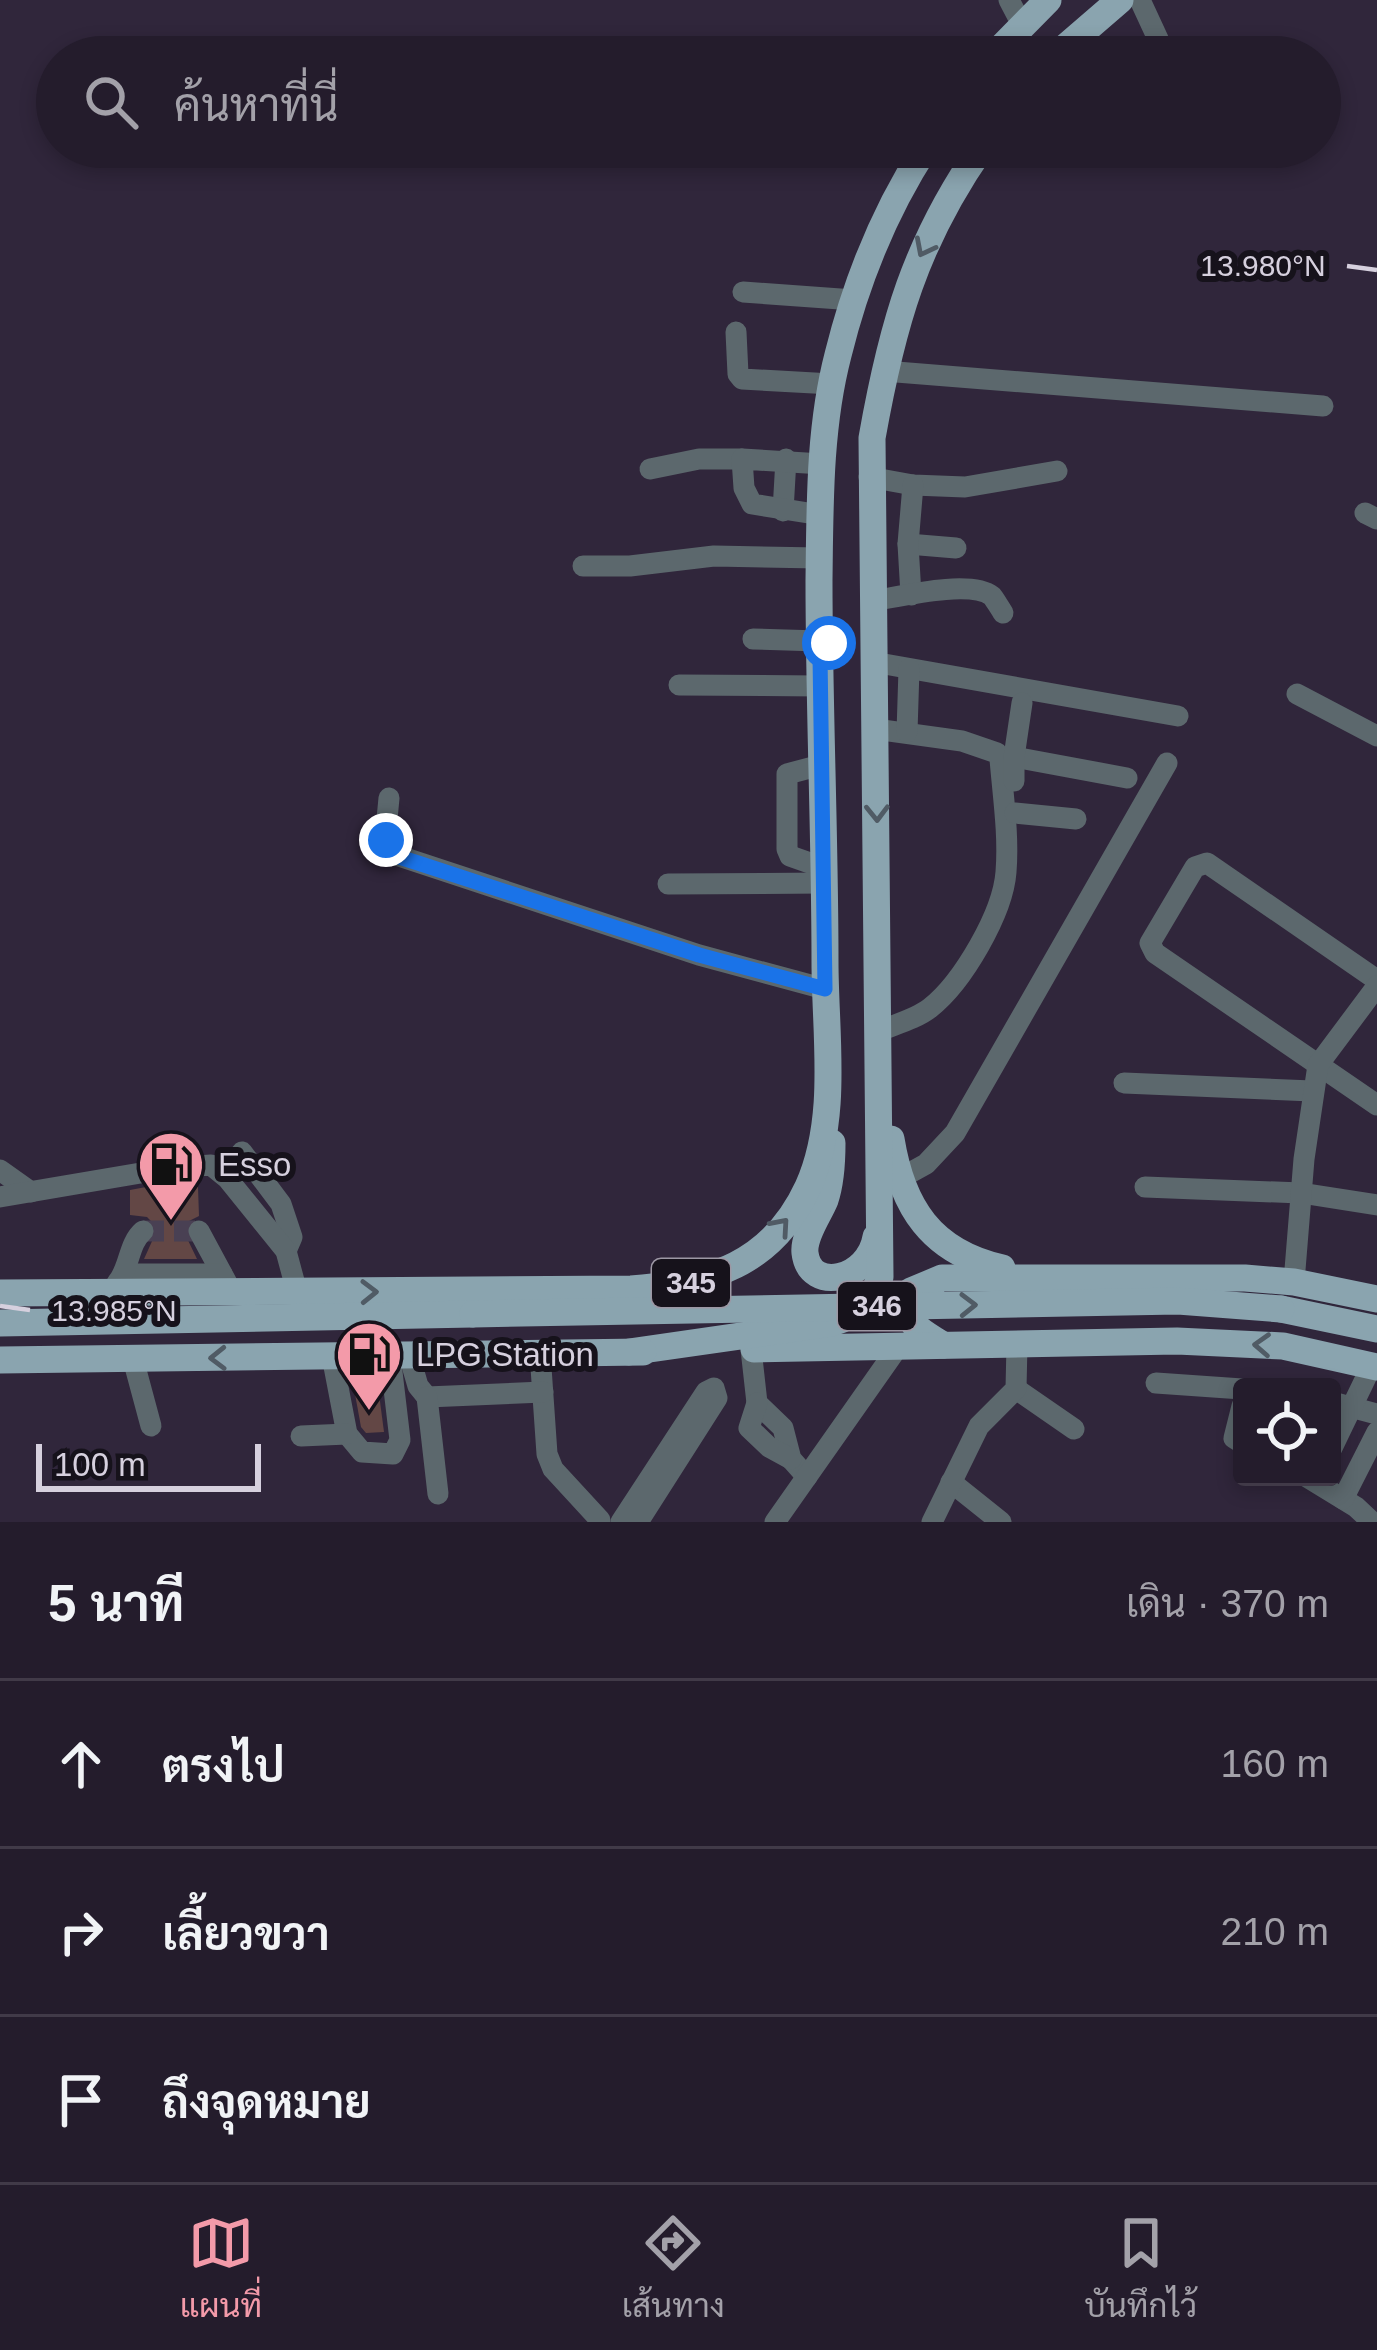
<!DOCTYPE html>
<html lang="th">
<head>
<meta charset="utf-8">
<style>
  :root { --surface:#241c2c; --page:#2c2534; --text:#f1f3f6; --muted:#a3a1a9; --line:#413a48; --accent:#f39aa9 }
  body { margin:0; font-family:Arial,Sarabun,sans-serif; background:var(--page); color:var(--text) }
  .controls { position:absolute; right:36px; bottom:36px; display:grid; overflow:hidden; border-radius:12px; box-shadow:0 6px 18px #0003 }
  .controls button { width:108px; height:108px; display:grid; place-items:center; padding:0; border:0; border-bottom:3px solid var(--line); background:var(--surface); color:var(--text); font:60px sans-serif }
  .scale { position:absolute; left:36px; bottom:30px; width:225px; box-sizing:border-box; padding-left:12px; border:6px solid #d6d0de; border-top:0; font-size:33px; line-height:42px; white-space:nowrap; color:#d6d0de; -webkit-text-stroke:9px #16121b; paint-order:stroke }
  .stop { position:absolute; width:36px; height:36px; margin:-27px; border:9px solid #1a73e8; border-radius:50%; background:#fff }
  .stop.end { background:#1a73e8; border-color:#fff; box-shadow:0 3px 12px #0008 }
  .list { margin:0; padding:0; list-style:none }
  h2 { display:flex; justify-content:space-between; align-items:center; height:156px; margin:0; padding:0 48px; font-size:51px }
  h2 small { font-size:39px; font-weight:400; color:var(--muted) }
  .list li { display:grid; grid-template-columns:78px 1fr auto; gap:36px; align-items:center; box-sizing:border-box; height:168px; padding:0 48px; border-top:3px solid var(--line) }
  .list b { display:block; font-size:45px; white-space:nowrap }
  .list em { font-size:39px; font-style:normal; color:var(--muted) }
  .icon { flex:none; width:66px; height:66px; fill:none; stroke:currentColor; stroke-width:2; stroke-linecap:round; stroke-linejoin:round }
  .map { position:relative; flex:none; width:1377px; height:1522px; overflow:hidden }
  .search { position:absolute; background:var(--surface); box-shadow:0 6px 18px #0003; left:36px; right:36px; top:36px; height:132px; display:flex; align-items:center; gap:30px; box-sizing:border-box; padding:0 42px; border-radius:66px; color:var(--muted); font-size:45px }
  .sheet { height:660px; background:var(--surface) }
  nav { display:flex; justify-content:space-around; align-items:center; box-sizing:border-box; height:168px; border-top:3px solid var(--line); background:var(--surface); font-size:33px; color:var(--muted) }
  nav a { display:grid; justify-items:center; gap:6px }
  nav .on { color:var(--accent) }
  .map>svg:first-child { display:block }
</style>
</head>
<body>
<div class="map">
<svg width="1377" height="1522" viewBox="0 0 1377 1522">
  <rect width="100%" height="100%" fill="#30263b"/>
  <g fill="#634745">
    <path d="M146,1187h52l1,29 -12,6 -3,10 13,27h-53l14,-31 -11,-11 -17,-2v-25z"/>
    <path d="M355,1394h24l5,38 -18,1 -5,-6z"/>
  </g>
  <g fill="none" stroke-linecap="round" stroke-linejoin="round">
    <path stroke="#494053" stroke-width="21" stroke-dasharray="21 10" stroke-linecap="butt" d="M143,1231h56"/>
    <g stroke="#5c686d" stroke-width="21">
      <path d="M1009,0l12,23"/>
      <path d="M1140,0l18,39 2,18"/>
      <path d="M743,292l111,8"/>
      <path d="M736,332l2,42 4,5 90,5"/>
      <path d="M884,371l439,35"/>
      <path d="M650,469l49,-10h43"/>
      <path d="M869,477l44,8 52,2 92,-16"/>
      <path d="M783,511l3,-52"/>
      <path d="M1365,513l12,6"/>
      <path d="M821,515l-69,-11 -8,-16 -2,-29 80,5"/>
      <path d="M908,544l48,4"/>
      <path d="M583,566h47l84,-10 105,2"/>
      <path d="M911,595l-3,-51 5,-59"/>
      <path d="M872,601c26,-4 98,-22 120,-5 1,1 10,15 11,17"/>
      <path d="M753,639l66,2"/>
      <path d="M873,662l305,54"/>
      <path d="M679,685l141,1"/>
      <path d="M1297,694l80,42"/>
      <path d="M875,729l87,12 35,12 3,6c3,37 9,76 6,113 -3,41 -43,110 -76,136 -14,11 -34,16 -51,23"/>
      <path d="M907,732l2,-63"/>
      <path d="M1014,757l113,21"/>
      <path d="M821,765l-34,9v75l3,7 34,12"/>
      <path d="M1014,781v-24l8,-54"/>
      <path d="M389,798l-4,42 11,15 303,100 126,34"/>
      <path d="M1015,813l61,6"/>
      <path d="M668,884l157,-1"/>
      <path d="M1377,980l-170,-117 -12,4 -45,76 5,10 222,152"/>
      <path d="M1124,1083l188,8"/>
      <path d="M242,1152l39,52 11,33 -6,14"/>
      <path d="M0,1170l31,22"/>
      <path d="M897,1180l29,-16 29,-31 212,-370"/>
      <path d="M1145,1187l156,6 76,12"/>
      <path d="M0,1197l170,-29 41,-3 16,13 59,73 11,41"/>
      <path d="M199,1231l28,52"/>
      <path d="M125,1274h97"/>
      <path d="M1294,1282l10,-123 14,-94 59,-79"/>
      <path d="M117,1283c13,-15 11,-39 26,-52"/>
      <path d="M751,1349l6,54 26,25 8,31 16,18"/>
      <path d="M540,1353l7,101 6,15 47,51"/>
      <path d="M409,1355l9,31 9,11 116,-5"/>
      <path d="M332,1356l15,78 15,18 31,2 7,-14 -10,-85"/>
      <path d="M133,1359l18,67"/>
      <path d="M1156,1383l86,6"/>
      <path d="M1016,1389l58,40"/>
      <path d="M427,1397l11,97"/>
      <path d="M1332,1402l45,12"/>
      <path d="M757,1403l-8,25 20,19 22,12"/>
      <path d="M1242,1406l-8,32 8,5"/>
      <path d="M301,1436l46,-2"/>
      <path d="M1332,1448l40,-83"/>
      <path d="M1307,1477l49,30 16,15"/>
      <path d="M951,1482l50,40"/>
      <path d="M1343,1499l34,-67"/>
      <path d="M621,1522l85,-130 8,-4 3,10 -79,124"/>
      <path d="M775,1522l123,-175"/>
      <path d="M932,1522l47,-96 37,-37 1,-45"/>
    </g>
    <g stroke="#8aa4af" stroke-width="27">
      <path d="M992,57l56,-57"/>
      <path d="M1054,57l66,-57"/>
      <path d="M891,1139c11,68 40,113 111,129"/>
      <path d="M832,1143c0,19 -1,39 -7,57 -6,15 -22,36 -20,53 5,41 64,27 71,-16"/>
      <path d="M0,1293l631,-4c79,-6 141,-24 177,-102 31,-69 17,-152 17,-225 0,-127 -6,-254 -6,-381 1,-75 0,-153 19,-226 18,-73 47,-145 88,-208"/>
      <path d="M1281,1309l96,20"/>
      <path d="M0,1323l473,-9"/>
      <path d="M943,1345c-27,-17 -38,-19 -32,-54l31,-13h303l49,4 83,17"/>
      <path d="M754,1349l423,-8 106,5 94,21"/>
      <path d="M629,1352l203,-29c28,-9 39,-19 48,-46l-8,-839c20,-113 43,-195 110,-291"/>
      <path d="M0,1360l643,-8"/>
    </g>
    <path stroke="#8aa4af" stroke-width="27" d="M473,1314l705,-13 103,8"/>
  </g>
  <defs><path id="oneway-chevron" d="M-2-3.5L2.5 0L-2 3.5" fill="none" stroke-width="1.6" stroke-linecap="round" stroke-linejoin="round" transform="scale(3)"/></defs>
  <g stroke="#505b65">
    <use href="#oneway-chevron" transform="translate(924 248) rotate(117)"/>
    <use href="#oneway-chevron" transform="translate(877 813) rotate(89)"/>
    <use href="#oneway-chevron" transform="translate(781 1226) rotate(-49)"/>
    <use href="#oneway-chevron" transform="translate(369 1292) rotate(-1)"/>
    <use href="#oneway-chevron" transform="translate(968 1305) rotate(-1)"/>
    <use href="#oneway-chevron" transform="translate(1262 1345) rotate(-177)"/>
    <use href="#oneway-chevron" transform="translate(218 1358) rotate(179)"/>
  </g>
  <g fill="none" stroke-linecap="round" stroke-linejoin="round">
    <path stroke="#1a73e8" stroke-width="15" d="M386,840l10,16 22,7 281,92 126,34 -5,-333 9,-13"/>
  </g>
  <path fill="none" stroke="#d6d0de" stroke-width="4.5" d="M1347,266l30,4M0,1306l30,4"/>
  <defs>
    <symbol id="fuel-pin" viewBox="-11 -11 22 30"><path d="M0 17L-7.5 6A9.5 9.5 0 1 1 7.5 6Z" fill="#f39aa9" stroke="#16121b"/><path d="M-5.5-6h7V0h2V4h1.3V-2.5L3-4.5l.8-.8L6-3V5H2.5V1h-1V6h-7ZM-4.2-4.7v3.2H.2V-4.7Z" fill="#111"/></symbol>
  </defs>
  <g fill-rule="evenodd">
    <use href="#fuel-pin" x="133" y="1126" width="76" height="104"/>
    <use href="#fuel-pin" x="331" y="1316" width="76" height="104"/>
  </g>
  <g text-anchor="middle" stroke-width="12" stroke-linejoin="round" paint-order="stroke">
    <g fill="#16121b" stroke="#9c97a4" stroke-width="3">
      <rect x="652" y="1259" width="78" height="48" rx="9"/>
      <rect x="838" y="1282" width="78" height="48" rx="9"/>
    </g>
    <g font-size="30" font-weight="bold" fill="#d6d0de">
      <text x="691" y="1293">345</text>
      <text x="877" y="1316">346</text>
    </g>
    <g font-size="33" fill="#d6d0de" stroke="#16121b" text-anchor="start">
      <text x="218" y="1176">Esso</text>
      <text x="416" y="1366">LPG Station</text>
    </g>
  </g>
  <g font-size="30" text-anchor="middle" fill="#d6d0de" stroke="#16121b" stroke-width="12" stroke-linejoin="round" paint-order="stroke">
    <text x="1263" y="276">13.980°N</text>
    <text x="114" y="1321">13.985°N</text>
  </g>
</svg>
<div class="controls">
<button><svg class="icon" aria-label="locate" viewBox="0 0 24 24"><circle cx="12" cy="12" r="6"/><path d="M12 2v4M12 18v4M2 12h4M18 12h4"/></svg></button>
</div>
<div class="scale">100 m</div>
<div class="stop" style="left:829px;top:643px"></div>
<div class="stop end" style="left:386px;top:840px"></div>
<div class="search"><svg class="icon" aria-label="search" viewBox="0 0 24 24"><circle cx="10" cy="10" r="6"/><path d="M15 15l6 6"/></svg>ค้นหาที่นี่</div>
</div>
<section class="sheet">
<h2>5 นาที<small>เดิน · 370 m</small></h2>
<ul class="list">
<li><svg class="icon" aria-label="ahead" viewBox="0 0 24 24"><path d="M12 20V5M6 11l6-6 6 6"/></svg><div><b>ตรงไป</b></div><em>160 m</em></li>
<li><svg class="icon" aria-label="right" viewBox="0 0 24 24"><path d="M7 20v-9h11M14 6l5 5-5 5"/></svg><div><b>เลี้ยวขวา</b></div><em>210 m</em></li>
<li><svg class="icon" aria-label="arrive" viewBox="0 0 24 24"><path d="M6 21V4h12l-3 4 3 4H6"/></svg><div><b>ถึงจุดหมาย</b></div></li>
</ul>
</section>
<nav>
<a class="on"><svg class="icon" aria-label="map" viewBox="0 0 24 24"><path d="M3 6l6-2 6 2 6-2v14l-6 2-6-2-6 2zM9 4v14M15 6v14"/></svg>แผนที่</a>
<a><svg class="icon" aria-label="directions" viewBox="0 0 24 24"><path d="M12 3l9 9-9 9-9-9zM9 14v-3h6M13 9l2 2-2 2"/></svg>เส้นทาง</a>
<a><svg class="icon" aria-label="saved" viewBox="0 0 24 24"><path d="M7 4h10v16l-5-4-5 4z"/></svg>บันทึกไว้</a>
</nav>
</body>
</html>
